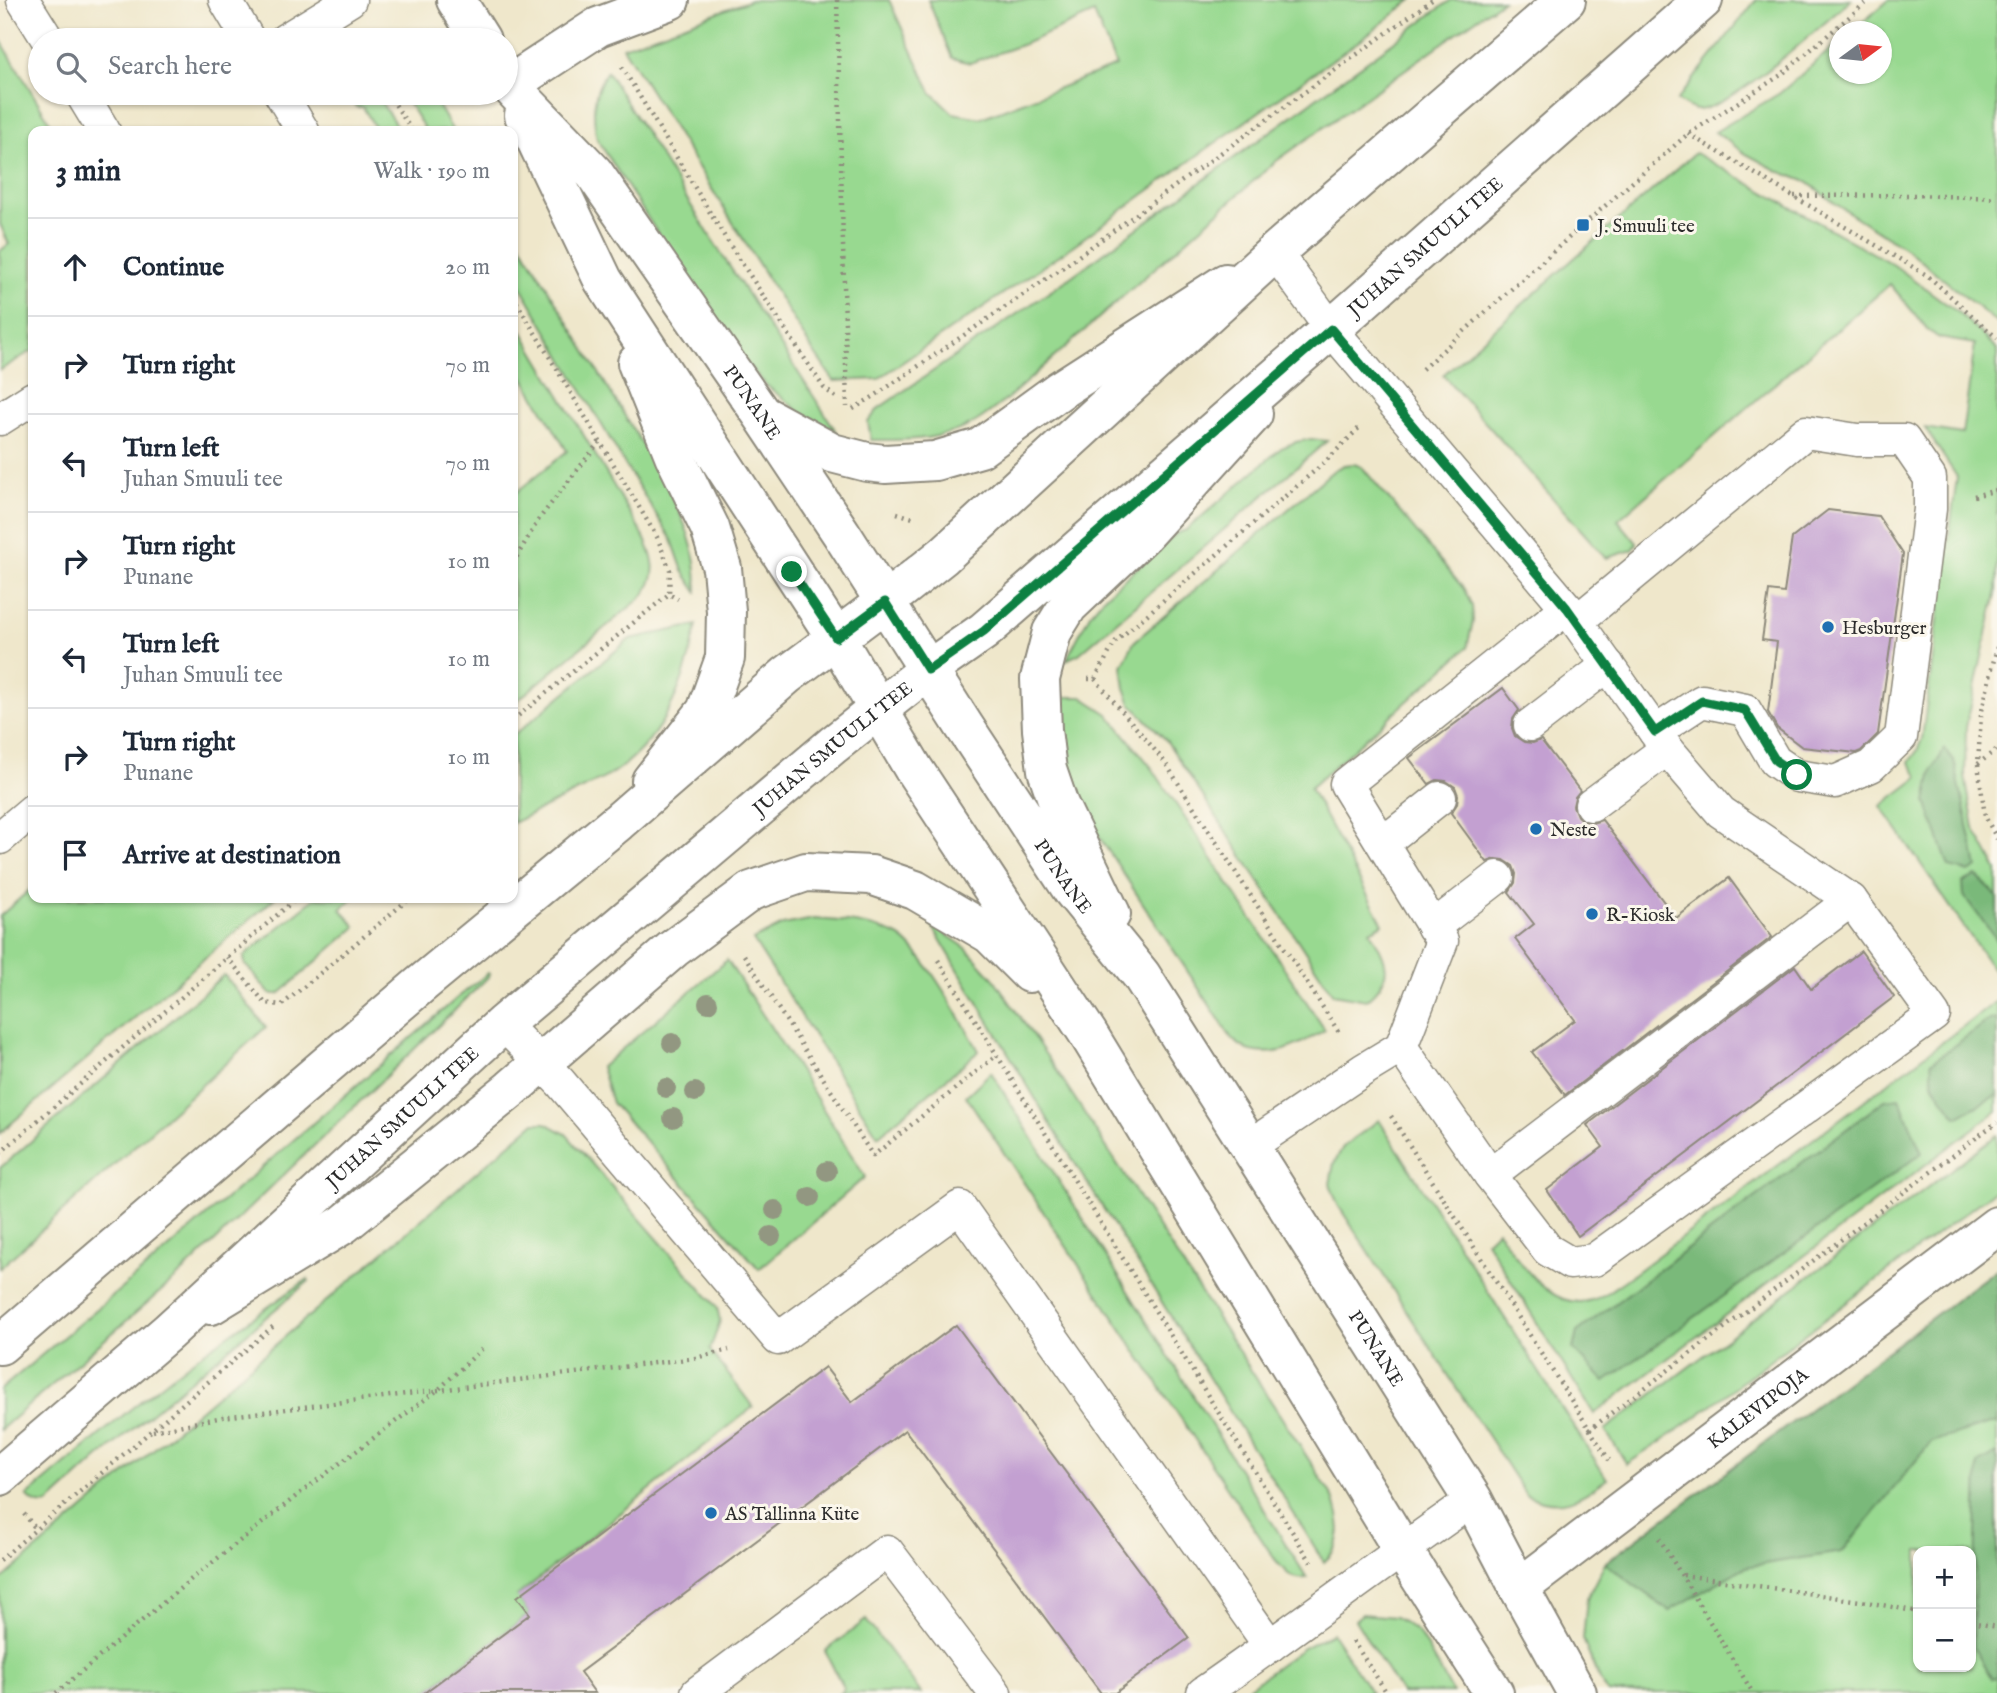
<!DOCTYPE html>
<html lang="en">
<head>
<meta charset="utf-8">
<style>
  :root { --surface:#fff; --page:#f2f2f3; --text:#1f2937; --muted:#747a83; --line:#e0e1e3 }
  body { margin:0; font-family:"IM FELL English",serif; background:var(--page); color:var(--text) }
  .controls { position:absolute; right:21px; bottom:21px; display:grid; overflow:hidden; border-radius:14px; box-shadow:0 2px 5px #0004 }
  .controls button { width:63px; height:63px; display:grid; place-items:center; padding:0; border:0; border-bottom:2px solid var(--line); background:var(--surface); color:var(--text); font:35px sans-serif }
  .compass { position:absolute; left:1829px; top:21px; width:63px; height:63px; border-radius:50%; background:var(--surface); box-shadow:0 2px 5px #0004; rotate:75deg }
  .stop { position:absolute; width:21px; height:21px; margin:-16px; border:5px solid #0b8043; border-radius:50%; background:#fff }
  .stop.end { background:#0b8043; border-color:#fff; box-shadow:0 2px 7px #0008 }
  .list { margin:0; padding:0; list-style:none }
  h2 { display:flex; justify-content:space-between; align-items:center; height:91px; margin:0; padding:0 28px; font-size:30px }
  h2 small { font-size:23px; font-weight:400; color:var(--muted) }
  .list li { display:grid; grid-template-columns:46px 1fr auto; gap:21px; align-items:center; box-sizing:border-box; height:98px; padding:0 28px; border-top:2px solid var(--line) }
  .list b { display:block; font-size:26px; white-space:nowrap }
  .list p { margin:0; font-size:23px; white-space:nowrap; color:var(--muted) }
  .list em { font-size:23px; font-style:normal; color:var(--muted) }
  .icon { flex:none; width:38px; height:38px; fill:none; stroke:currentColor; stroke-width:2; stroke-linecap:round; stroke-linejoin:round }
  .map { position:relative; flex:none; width:1997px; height:1693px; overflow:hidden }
  .search { position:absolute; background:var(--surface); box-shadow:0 2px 5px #0004; left:28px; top:28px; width:490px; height:77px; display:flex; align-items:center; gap:18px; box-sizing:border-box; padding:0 24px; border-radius:38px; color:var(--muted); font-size:26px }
  .panel { position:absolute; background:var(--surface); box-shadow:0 2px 5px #0004; left:28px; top:126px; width:490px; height:777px; border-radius:14px }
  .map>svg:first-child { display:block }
</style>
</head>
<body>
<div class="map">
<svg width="1997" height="1693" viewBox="0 0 1997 1693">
  <rect width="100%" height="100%" fill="#fbf7ec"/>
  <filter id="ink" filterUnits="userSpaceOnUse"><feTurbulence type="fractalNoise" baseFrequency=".0143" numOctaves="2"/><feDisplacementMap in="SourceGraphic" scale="14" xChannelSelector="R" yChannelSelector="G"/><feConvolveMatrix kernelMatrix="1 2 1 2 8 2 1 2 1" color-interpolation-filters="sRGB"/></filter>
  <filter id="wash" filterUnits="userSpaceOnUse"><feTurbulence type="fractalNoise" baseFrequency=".00686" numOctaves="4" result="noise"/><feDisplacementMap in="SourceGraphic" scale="28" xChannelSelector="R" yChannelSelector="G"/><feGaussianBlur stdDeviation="1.57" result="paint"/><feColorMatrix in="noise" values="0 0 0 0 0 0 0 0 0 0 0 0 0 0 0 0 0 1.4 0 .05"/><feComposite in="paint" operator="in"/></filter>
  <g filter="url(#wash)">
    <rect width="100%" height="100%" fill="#efe7cb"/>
    <g fill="#98d990" stroke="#62825e" stroke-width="2" fill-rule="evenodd">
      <path d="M751,0h138l42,92 22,21 28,5 135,-52 -22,-53 -70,31 -54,19 -18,-5 -24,-58h484l-53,41 -158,112 -134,97 -189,129 -44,2 -21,-30 -190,-304z"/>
      <path d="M1451,0h52l-228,162 -267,236c-10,8 -20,16 -31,23 -32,20 -70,19 -106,19l-3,-18 11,-14 182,-124z"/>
      <path d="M1756,0h95c-26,22 -124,113 -155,110 -6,-1 -14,-7 -19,-10z"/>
      <path d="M1889,0h108v323l-88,-72 -73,-47 -29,-22 -29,-11 -32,-17 -31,-22 65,-39 59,-51 1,32h42v-42l-30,-1z"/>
      <path d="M0,39l55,92h-22v219l-33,20v-119l9,-7 -9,-20z"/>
      <path d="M607,71l108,173 121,187 -36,-19 -34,-27 -21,-23 -76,-111 -72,-112c-5,-25 -5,-46 10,-68z"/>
      <path d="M348,93h27l25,38h-23l-14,-24h-7z"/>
      <path d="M402,93h29l22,38h-27z"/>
      <path d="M1695,153l199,112 66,49 37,35v241l-31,137 -1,49 9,52 23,42v105l-116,-169 38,-29 -10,-15 8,-11 5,-12 35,-262 -32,-49 37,6 13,-90 -36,-6 -11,-8 -38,-46 -272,236 19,23 -4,7 -27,8 -163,-183 128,-114z"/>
      <path d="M513,231l150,248c20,38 35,69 34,113l-14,-21 -11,-31 -45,-72 -114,-195z"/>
      <path d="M513,316l130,219c11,23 17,38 0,61l-130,108v-209l54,-44 -54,-91z"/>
      <path d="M1311,439l16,2 -248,213 -13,6 24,-46 16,-19 71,-62 9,-3 95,-82 15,-6z"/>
      <path d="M1354,464l8,3 102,122 8,17 1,15 -6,27 -157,140 73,136 -13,7c17,29 26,45 -4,69l-33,-6 -167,-254 -35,-36 -6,-16 -3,-22 12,-24 200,-172 10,-5z"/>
      <path d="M697,625c-11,54 -31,110 -78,144 -10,8 -22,12 -33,18 -24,12 -49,24 -73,36v-87l117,-97z"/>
      <path d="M1058,697h24l26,17 44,54 173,262c-23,13 -46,28 -74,21 -7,-2 -14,-8 -19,-12l-138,-210 -18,-36 -10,-33z"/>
      <path d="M33,887v11h242l-275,235v-217z"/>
      <path d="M315,898h39l-13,11 15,18 -77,67h-9l-25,-30 -1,-8z"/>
      <path d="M814,919c29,2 58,4 84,17 25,13 66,89 81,115l-101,85 -125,-196 30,-15z"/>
      <path d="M931,924l35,24 28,31 63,92 276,426c8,25 13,45 -9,65l-274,-439z"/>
      <path d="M727,960l77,118 61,99 -106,92 -147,-166 -11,-36z"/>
      <path d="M488,973l2,2 -30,30 -277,267 -183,158v-40l160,-134 296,-257z"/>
      <path d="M224,975l42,52 -266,241v-100z"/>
      <path d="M1997,1001v110l-403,303 -108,-173 11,-11c23,31 57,91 104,66 8,-4 15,-10 23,-15z"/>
      <path d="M991,1072l316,506c-17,3 -23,-8 -33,-20l-308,-462z"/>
      <path d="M1379,1120l228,359c-29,21 -46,32 -81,16l-188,-290 -8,-21 4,-21 9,-16z"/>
      <path d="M534,1123h12l20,11 151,173 3,14 -10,29 43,57 -236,189 13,18 -106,79h-424v-112z"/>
      <path d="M1997,1135v54l-320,242 -50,33 -22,-34z"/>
      <path d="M1997,1269v424h-389l-9,-14 -16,-40 4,-41 18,-35zM1918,1551h53v116h-53z"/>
      <path d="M308,1279l1,2 -212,178 -49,45c-10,2 -14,-1 -21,-8l100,-84 63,-50z"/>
      <path d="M1362,1614l33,3 23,15 35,61h-52l-46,-73z"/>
      <path d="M866,1620l55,73h-81l4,-4 -19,-38z"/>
      <path d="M1332,1633l39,60h-130l62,-45z"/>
    </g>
    <g fill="#7ab97a" stroke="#527252" stroke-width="2">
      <path d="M1945,749l9,11 23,107 -8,5 -20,-5 -23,-65 6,-32z"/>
      <path d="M1976,876l15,13 6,9v42l-33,-44 -1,-14z"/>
      <path d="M1997,1019v76l-40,22 -24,-32 -2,-22 58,-43z"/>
      <path d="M1899,1098l23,55 -317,229 -32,-33 4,-17 308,-232z"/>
      <path d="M1997,1269v153l-66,20 -89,110 -97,15 -76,44 -64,-48z"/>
      <path d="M1997,1453v225l-5,1 -19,-32 5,-183z"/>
    </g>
    <g id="blocks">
      <g fill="#c3a0d1">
        <path d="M1828,510l50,6 25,38 -25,180 -17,17 -5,2 -54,-6 -25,-19 -9,-16 9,-70 -15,-2 7,-49 15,2 8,-55z"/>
        <path d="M1503,688l16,22 -6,9 -1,9 3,8 9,6 9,1 8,-3 39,51 -5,6 -2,9 4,10 6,5 9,2 10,-3 74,98 53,-40 43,59 -207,158 -33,-43 43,-32 -60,-81 19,-15 -25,-32 6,-9 1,-9 -3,-8 -9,-6 -8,-1 -9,3 -36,-49 6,-9 1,-9 -3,-8 -9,-6 -9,-1 -8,4 -20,-26z"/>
        <path d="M1861,951l33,46 -316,239 -31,-46 56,-43 -16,-22 208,-159 16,23z"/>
        <path d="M956,1325l233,313 -74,55h-14l-196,-263 -325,242 15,21h-171l106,-79 -13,-17 308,-230 27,35z"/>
      </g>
    </g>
  </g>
  <g filter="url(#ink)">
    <use href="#blocks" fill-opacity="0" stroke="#8d897b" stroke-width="2"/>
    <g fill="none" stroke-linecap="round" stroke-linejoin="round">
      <defs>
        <g id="lane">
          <path d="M23,0l25,40"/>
          <path d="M225,0l24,40"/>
          <path d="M285,40l65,-40"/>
          <path d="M81,93l23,38"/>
          <path d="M280,93l23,38"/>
          <path d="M1275,252l56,77 236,279 100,141 54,63 130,88 -361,275 -89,-128"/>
          <path d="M0,419l33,-21"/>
          <path d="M1577,621l229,-189 51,8h47l26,38v31l-29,228 -30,29 -36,16 -38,-6 -22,-15 -30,-51 -43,-9 -47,31"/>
          <path d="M1530,725l78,-60"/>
          <path d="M1591,805l76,-56"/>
          <path d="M0,838l33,-28"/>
          <path d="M1383,843l57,-45"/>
          <path d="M1433,927l65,-50"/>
          <path d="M503,1024l57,58 218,257 182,-132 310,439"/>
          <path d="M1250,1146l113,-76 38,-23 41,-106 -96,-157 221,-176"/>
          <path d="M1490,1175l58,75 22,13 24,-3 340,-245 -83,-115"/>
          <path d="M697,1693l190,-142 108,142"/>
          <path d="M1203,1693c91,-63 179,-130 270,-193"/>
        </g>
        <g id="street">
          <path id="s1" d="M1519,1588l478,-362"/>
        </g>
        <g id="secondary">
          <path d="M456,0l25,40"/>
          <path id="s2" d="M509,85l85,88 168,242 79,118 123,193 108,164 69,85 332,525 46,88 58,105"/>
          <path d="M509,85l89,-58 72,-27"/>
          <path d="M524,115l79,165 233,358 77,130 174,264 315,517 92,144"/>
          <path d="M637,363l37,92 36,73 12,40 4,43 -1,47 -19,53 -55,70"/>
          <path d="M768,418l64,35 35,9 18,2 50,-3 45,-13 80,-58 166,-107"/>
          <path d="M1111,914l-52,-109 -12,-35 -5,-40 -2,-51 12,-47 16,-26 75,-71 110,-121"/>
          <path d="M211,1305l133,-81 167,-135 162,-140 78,-58 55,-19 65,3 44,15 75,44 39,39"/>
        </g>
        <g id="primary">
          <path d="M0,1345l419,-359 199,-164 169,-147 98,-73 58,-46 332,-304 291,-252"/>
          <path id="s3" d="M0,1476l168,-144 335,-308 330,-279 95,-75 56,-39 347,-302 372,-329"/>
        </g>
      </defs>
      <use href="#lane" stroke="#8d897b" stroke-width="35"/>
      <use href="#street" stroke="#8d897b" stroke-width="42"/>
      <use href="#secondary" stroke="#8d897b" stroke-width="42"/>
      <use href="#primary" stroke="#8d897b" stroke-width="42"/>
      <g stroke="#8d897b" stroke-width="4.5" stroke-dasharray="2 5" stroke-linecap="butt">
        <path d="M837,0l10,407"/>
        <path d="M622,67l104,172 98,149 14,11"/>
        <path d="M388,93l24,38"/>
        <path d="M1688,134l240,142 69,62"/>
        <path d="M1794,196l122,-1 81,3"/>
        <path d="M513,296l144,241 13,33 -1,24"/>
        <path d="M1422,369l161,-144 105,-91 93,-59 88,-75"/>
        <path d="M853,409l20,-12 182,-124 377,-273"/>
        <path d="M1974,496l23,-6"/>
        <path d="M897,513l16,5"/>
        <path d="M513,563l26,-44 61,-78"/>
        <path d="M1997,647l-16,68 -3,49 7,52 12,23"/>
        <path d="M1088,679h7l69,82 176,273"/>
        <path d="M1095,679l20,-37 210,-180 34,-34"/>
        <path d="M513,720l156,-126 9,5"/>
        <path d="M1978,764l19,-15"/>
        <path d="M744,955l129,201 124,-101"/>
        <path d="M227,957l38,46 17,2 128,-107"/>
        <path d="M938,960l373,602"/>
        <path d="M1391,1116l218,344"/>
        <path d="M0,1153l297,-255"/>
        <path d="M1589,1430l408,-308"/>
        <path d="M153,1431l70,-14 472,-59 34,-8"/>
        <path d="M24,1514l12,15"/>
        <path d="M1659,1538l94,155"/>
        <path d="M0,1560l276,-236"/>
        <path d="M1683,1575l184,27 51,10"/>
        <path d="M1971,1622l26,5"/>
        <path d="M1353,1641l34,52"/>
        <path d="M56,1693l133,-112 110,-87 140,-105 46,-43"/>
      </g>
      <use href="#lane" stroke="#fff" stroke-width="32"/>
      <use href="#street" stroke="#fff" stroke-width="38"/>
      <use href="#secondary" stroke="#fff" stroke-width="38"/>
      <use href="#primary" stroke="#fff" stroke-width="38"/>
    </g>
    <g fill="#929781">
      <circle cx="708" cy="1003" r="10"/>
      <circle cx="672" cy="1043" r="10"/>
      <circle cx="666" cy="1088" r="10"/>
      <circle cx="695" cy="1092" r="10"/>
      <circle cx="673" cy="1118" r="10"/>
      <circle cx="827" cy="1171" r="10"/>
      <circle cx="810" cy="1197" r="10"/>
      <circle cx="775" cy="1210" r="10"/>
      <circle cx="771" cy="1236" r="10"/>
    </g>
  </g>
  <g fill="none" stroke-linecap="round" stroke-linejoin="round" filter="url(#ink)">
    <path stroke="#0b8043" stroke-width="9" d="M792,572l44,66 49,-36 43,68 56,-39 347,-302 236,279 88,124 47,-31 43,9 31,51 21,14"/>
  </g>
  <g fill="#1f6fb2" stroke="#fbf7ec" stroke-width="2.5">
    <rect x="1576" y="218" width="14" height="14" rx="3.5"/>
    <circle cx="1828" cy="627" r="7"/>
    <circle cx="1536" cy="829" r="7"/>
    <circle cx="1592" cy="914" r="7"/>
    <circle cx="711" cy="1513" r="7"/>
  </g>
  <g text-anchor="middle" stroke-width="6" stroke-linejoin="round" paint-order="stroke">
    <g font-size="19" fill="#2b2b2b" stroke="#fbf7ec" text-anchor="start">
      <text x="1597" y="232">J. Smuuli tee</text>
      <text x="1842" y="634">Hesburger</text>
      <text x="1550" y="836">Neste</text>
      <text x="1606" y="921">R-Kiosk</text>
      <text x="725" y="1520">AS Tallinna Küte</text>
    </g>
    <g font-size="19" fill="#2b2b2b" stroke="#fbf7ec">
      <text dy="7" stroke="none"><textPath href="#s3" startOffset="1883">JUHAN SMUULI TEE</textPath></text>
      <text dy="7" stroke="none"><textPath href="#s2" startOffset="401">PUNANE</textPath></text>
      <text dy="7" stroke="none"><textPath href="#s3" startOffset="1106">JUHAN SMUULI TEE</textPath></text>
      <text dy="7" stroke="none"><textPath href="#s2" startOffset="968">PUNANE</textPath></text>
      <text dy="7" stroke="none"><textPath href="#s3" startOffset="539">JUHAN SMUULI TEE</textPath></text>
      <text dy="7" stroke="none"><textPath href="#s2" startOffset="1535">PUNANE</textPath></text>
      <text dy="7" stroke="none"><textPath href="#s1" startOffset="299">KALEVIPOJA</textPath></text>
    </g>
  </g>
</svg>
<div class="controls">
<button>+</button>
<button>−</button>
</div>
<svg class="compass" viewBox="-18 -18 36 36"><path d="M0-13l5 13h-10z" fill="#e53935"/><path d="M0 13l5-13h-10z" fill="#747a83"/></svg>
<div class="stop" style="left:1797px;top:775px"></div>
<div class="stop end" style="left:792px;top:572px"></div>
<div class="search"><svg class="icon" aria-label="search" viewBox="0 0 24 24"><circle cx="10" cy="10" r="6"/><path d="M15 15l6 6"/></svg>Search here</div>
<section class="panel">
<h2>3 min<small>Walk · 190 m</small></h2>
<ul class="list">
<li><svg class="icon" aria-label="ahead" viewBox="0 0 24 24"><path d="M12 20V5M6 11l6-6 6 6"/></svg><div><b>Continue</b></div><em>20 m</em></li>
<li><svg class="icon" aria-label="right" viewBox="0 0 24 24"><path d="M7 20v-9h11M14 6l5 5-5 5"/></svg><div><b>Turn right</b></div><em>70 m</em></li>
<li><svg class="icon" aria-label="left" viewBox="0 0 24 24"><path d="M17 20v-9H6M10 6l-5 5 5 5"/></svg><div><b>Turn left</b><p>Juhan Smuuli tee</p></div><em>70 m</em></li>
<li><svg class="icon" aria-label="right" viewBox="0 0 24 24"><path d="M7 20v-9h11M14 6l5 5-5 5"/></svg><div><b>Turn right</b><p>Punane</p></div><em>10 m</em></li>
<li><svg class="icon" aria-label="left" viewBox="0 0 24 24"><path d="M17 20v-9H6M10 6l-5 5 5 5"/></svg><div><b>Turn left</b><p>Juhan Smuuli tee</p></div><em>10 m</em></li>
<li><svg class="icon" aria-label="right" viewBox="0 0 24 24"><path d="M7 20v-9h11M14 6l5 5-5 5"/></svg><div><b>Turn right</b><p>Punane</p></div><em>10 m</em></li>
<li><svg class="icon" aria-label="arrive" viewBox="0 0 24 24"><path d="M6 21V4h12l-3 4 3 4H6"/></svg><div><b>Arrive at destination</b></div></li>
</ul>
</section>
</div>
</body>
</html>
